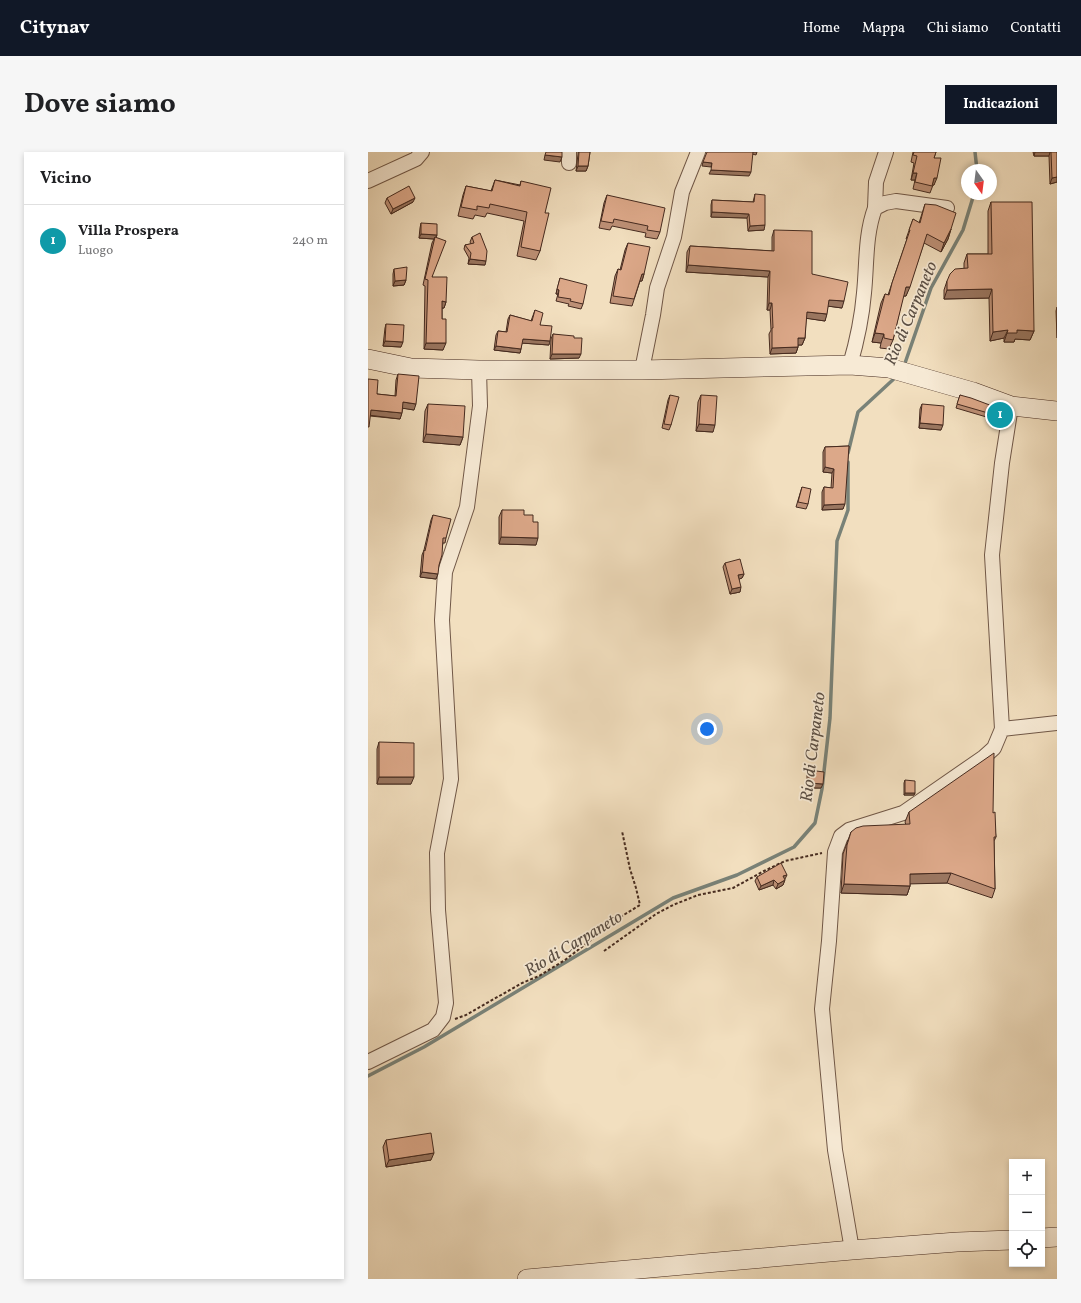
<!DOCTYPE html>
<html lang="it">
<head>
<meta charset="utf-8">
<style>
  :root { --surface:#fff; --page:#f6f6f6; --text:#202124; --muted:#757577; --line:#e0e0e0; --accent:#111827 }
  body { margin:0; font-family:Vollkorn,serif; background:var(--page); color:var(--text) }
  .controls { position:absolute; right:12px; bottom:12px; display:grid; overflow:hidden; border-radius:0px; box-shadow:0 2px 6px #0003 }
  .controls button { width:36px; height:36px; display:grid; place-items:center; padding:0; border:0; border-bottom:1px solid var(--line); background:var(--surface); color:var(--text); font:20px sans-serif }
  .compass { position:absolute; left:593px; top:12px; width:36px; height:36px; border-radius:50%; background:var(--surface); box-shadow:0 2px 6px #0003; rotate:166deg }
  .you { position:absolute; left:339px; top:577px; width:14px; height:14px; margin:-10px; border:3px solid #fff; border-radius:50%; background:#1a73e8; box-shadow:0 0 0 6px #1a73e833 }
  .badge { display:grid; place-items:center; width:26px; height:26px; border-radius:50%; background:var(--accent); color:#fff; font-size:13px; font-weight:700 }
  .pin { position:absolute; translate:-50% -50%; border:2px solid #fff; box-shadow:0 1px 4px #0006 }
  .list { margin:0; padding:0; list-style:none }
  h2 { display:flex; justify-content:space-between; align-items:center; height:52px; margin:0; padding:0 16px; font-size:17px }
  h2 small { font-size:13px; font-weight:400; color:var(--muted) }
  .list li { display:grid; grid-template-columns:26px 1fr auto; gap:12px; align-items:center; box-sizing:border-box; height:72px; padding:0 16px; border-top:1px solid var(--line) }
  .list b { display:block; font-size:15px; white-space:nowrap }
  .list p { margin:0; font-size:13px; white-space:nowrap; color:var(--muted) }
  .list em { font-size:13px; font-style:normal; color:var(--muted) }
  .icon { flex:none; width:22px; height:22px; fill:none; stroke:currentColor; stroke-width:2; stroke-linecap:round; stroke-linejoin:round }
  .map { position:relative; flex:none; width:689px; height:1127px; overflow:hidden; border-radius:0px }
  header { display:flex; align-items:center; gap:24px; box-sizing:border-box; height:56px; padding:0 20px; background:var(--accent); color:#fff }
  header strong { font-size:19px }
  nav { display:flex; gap:22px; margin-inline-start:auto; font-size:14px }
  .intro { display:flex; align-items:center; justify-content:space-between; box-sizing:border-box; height:96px; padding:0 24px }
  h1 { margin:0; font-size:28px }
  .button { padding:10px 18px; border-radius:0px; background:var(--accent); color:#fff; font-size:14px; font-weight:700 }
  main { display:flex; gap:24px; padding:0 24px }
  aside { flex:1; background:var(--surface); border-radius:0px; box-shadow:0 2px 6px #0003 }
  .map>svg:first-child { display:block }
</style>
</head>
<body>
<header>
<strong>Citynav</strong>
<nav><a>Home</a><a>Mappa</a><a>Chi siamo</a><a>Contatti</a></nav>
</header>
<div class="intro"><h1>Dove siamo</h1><a class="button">Indicazioni</a></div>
<main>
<aside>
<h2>Vicino<small></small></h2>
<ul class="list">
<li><span class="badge" style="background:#0f9aa8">1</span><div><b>Villa Prospera</b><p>Luogo</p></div><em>240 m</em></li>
</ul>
</aside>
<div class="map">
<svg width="689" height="1127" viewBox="0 0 689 1127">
  <rect width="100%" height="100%" fill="#f2dfbf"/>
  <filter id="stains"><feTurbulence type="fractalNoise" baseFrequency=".005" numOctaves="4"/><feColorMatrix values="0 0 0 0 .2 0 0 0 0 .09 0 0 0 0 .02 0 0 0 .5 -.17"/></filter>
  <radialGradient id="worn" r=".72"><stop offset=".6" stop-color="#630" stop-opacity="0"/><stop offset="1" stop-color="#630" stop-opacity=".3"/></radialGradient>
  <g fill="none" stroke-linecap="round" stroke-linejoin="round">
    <g stroke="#798278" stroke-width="3.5">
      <path d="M607,0l2,18"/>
      <path d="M536,214l27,-78 32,-58 11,-36"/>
      <path d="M480,301l10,-41 39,-36"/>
      <path d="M0,924l56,-29 249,-149 64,-23 57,-28 21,-24 7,-34 8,-71 7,-177 11,-31v-48"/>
    </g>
    <defs>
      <g id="street">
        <path d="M201,0v11"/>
        <path d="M0,29l48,-22 6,-7"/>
        <path d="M507,56l1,-26 10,-30"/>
        <path d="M482,213c7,-24 12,-48 14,-72 3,-29 1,-58 11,-85l10,-5 11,-2 51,7"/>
        <path d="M274,218l11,-55 4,-27 17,-51 8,-45 16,-40"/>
        <path d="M634,577l-10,-174 10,-92 9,-57"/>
        <path d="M0,910l65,-32 10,-13 3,-14 -8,-93 -1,-57 14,-74 -9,-159 3,-48 22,-65 13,-101 -1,-36"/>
        <path d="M484,1098l-17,-100 -13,-141 7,-68 6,-89 6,-16 8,-6 54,-17 81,-56 10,-9 8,-19 55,-6"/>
      </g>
      <g id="secondary">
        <path d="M0,207l43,9 68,2h163l208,-5 39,3 84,24 38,14 46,5"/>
        <path d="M674,1086l15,-1"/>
        <path d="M159,1127l325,-29 105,-8 55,-2"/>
      </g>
    </defs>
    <use href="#street" stroke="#705747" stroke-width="16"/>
    <use href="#secondary" stroke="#452a1f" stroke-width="20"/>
    <g stroke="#452a1f" stroke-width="2" stroke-dasharray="3 2" stroke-linecap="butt">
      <path d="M236,799l52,-37 17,-9 25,-10 35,-7 31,-17 21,-10 37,-8"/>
      <path d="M87,867l11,-4 56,-32 17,-7 26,-16 57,-44 18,-11 -4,-17 -6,-19 -8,-38"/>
    </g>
    <use href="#street" stroke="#f7ead5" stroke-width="14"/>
    <use href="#secondary" stroke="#f7ead5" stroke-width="19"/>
  </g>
  <g fill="#bd9076" stroke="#452a1f">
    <path d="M210,0h12l-2,14 -2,5h-10l2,-17z"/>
    <path d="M545,0h23l-2,6v27h-1l-3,8 -17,-4 2,-9h-4l3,-17 -3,-1z"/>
    <path d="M665,0h24v30l-7,2 -1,-28h-15z"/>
    <path d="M127,28l25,5 1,-4 24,32 -5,38 -4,9 -19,-4 7,-35 -37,-8 -2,4 -10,-2 -2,4 -15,-3 5,-21 3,-9 25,5z"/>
    <path d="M387,42l9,36 -16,1 -1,-13 -36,-1v-12l1,-5 41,2z"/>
    <path d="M239,43l53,37 -3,7 -12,-2 1,-4 -34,-7 -2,4 -11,-2 5,-25z"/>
    <path d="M19,46l26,4 -22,12 -6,-11z"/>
    <path d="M623,50l43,129 -4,9 -15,-1 -1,3h-10v-4l-14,3 -1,-43 -45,1v-9l3,-9 17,-12v-6l3,-9h21v-43z"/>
    <path d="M557,52l26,25 -3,10 -7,13 -17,-9 -18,53h-3l-10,44 -4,9 -9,-1 1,-5 -9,-1 9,-39 4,-9 3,1 19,-56h-1l7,-20 6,4z"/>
    <path d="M53,71l16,12 -1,2 -4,40 14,25 -2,6h-2v11l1,31 -19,-1 1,-63 -2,-1 9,-42 2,-4 -15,-1 1,-10z"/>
    <path d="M406,78l38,44 30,34 -14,-2 -3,15 -19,-3 -1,20 -3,7h-4v2l-2,6 -26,1 -1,-20 2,-4 -1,-20h-3l1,-33 -82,-5 1,-20 3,-6 82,5v-14z"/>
    <path d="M104,85l13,28 -17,-1 1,-6 -5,-9 1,-4 6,-1 -1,-2z"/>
    <path d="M260,91l16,31 -2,7h-2l-8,25 -22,-3 5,-27 3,-7 2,1 5,-20z"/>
    <path d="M26,117l12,11 -2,5 -11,1v-12z"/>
    <path d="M192,126l23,26 -2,5 -13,-3 1,-2 -13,-3 2,-7h-2z"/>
    <path d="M689,155v31l-1,-27z"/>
    <path d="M167,158l5,15 9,20 -27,-2 -2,10 -26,-3 2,-15 2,-4 8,1 2,-13 2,-4 21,6z"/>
    <path d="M18,172l15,23 -18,-1 2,-18z"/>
    <path d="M185,182l21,4 5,20 -29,1 1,-20z"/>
    <path d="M30,222l16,36 -11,-2 -3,11 -30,-3 -2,-37 9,15 18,2 1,-16z"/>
    <path d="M302,243l1,30 -2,5 -7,-2 6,-28z"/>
    <path d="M333,243l12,37 -17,-1 2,-29z"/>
    <path d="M592,243l42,22 -2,4 -44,-13z"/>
    <path d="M60,252l35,33 -3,8 -37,-3 2,-31z"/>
    <path d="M554,252l19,26 -22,-2 1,-19z"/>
    <path d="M481,294l-6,63 -21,1v-18l2,-5 7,1 1,-15 -9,-1v-20l2,-5z"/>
    <path d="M434,335l6,17 -2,5 -10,-2z"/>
    <path d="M134,358l22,5 12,30 -37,-1v-27z"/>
    <path d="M65,363l13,23 -1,5h-2l-7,36 -16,-2 2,-22 2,-5 7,-30z"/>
    <path d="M357,411l19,11 -2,4 -3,1 1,13 -10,2 -7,-27z"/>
    <path d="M11,590l32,42h-34v-35z"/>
    <path d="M441,618l12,18h-14v-13z"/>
    <path d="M537,628l10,13 -1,2h-10v-12z"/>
    <path d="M541,660l84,1 3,24 -2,4 1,48 -3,9 -45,-15h-37v3l-3,9 -66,-2 2,-39 8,-22 55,-7 -1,-3z"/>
    <path d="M389,725l28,2 -2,6 -7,4 -3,-4 -14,5 -4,-9z"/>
    <path d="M18,988l45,20 -45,7 -3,-20z"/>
  </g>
  <g fill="#9a7660" stroke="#452a1f">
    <path d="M384,0h5l-1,3 -4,-1z"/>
    <path d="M667,0h15l-1,4h-15z"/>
    <path d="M177,3l17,2 -2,5 -16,-2z"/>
    <path d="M335,10l9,1 -1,4 -9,-1z"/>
    <path d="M210,14h10l-2,5h-10z"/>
    <path d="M343,18l40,2 -2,4 -40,-2z"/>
    <path d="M545,21h4l-2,7h-4z"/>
    <path d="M689,25v5l-7,2 2,-6z"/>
    <path d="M566,26h3l-3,7h-2z"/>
    <path d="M47,46l-2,4 -22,12 2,-5z"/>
    <path d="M344,60l37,2 -2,4 -36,-1z"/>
    <path d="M397,73l-1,5 -16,1 2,-5z"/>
    <path d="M583,77l-3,10 -7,13 3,-9z"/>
    <path d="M53,82l16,1 -2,4v-2l-1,2 -15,-1z"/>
    <path d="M102,107l16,2 -1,4 -17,-1z"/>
    <path d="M320,113l82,6 -2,6 -82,-5z"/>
    <path d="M274,122h2l-2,7h-3z"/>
    <path d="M38,128l-2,5 -11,1 2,-5z"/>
    <path d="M538,135h4l-4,9h-4z"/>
    <path d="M189,137l2,1 -1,4h-2z"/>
    <path d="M624,137l-3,9 -45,1 3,-9z"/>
    <path d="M461,148l15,1 -2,7 -15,-2z"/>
    <path d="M74,149l4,1 -2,6h-4z"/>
    <path d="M401,151h3l-2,7h-3z"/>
    <path d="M439,160l20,2 -2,7 -21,-3z"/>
    <path d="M640,178l-4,8 -14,3 3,-9z"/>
    <path d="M649,178l17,1 -4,9 -15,-1 -1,3h-10l3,-9z"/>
    <path d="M507,181l9,1 -3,9 -9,-1z"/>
    <path d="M430,186h7l-3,7h-6z"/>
    <path d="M155,187l27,2 -1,4 -28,-2z"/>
    <path d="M17,189l18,1 -2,5 -18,-1z"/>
    <path d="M58,191h20l-3,7 -19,-1z"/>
    <path d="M128,194l25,3 -1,4 -26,-3z"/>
    <path d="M430,195l-2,6 -26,1 2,-6z"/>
    <path d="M184,202h29l-2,4 -29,1z"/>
    <path d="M35,250l13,2 -2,6 -13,-2z"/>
    <path d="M3,258l31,3 -2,6 -32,-4z"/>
    <path d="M552,271l23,2 -2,5 -22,-2z"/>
    <path d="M331,272l16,1 -2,7 -17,-1z"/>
    <path d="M58,282l37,3 -3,8 -37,-3z"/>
    <path d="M457,315l9,2 -2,4 -9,-1z"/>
    <path d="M477,352l-2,5 -21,1 2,-5z"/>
    <path d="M133,385l37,1 -2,7 -37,-1z"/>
    <path d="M54,420l16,2 -2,5 -16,-2z"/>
    <path d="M376,422l-2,4 -5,2 1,-5z"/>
    <path d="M373,435l-1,5 -10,2 2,-5z"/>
    <path d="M11,625h35l-3,7h-34z"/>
    <path d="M441,631l14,1 -2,4h-14z"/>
    <path d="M537,641h10l-1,2h-10z"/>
    <path d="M583,721l-4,10 -40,1 3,-10z"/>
    <path d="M419,723l-2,4 -4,2 2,-5z"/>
    <path d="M406,728l-1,5 -14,5 2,-4z"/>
    <path d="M417,728l-2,5 -7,4 2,-5z"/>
    <path d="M476,732l66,2 -3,9 -66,-2z"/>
    <path d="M66,1001l-3,7 -45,7 3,-7z"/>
  </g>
  <g fill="#dca889" stroke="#452a1f">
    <path d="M178,0h16v5l-17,-2z"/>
    <path d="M211,0h11l-2,14h-10z"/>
    <path d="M339,0h46l-2,20 -40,-2 1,-7 -9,-1z"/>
    <path d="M546,0h22l-2,6h7l-4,20h-3l-2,8 -17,-4 2,-9h-4l4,-17 -4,-1z"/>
    <path d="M683,0h6v25l-5,1z"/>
    <path d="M127,28l25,6 1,-5 30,7 -6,25h4l-9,38 -19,-4 6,-35 -37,-8 -1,4 -12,-2v4l-16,-3 5,-21 26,5z"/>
    <path d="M41,34l6,12 -22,11 -6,-11z"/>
    <path d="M387,42l10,1v30l-15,1 -1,-12 -37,-2v-12l42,2z"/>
    <path d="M239,43l58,13 -5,24 -13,-2 1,-4 -34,-7 -1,4 -12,-2z"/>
    <path d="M623,50h41l2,129 -17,-1v3h-10l1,-3 -15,2 -1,-43 -45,1v-9l3,-7 5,-5 13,-1 -1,-14h25z"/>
    <path d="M557,52l11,1 20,8 -5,16 -7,14 -17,-9 -17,53h-4l-13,53 -9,-2v-4l-9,-1 10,-39 4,1 3,-12 18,-53h-1l4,-11 7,4z"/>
    <path d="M53,71l16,1v11l-16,-1z"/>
    <path d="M406,78l38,1v43l36,8 -4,19 -15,-1 -2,14 -20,-2 -2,26h-7v9l-26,1v-20h1l-1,-25h-3l1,-32 -82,-6 2,-19 84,5z"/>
    <path d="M112,81l7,18 -1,10 -16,-2 1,-6 -6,-8 9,-2 -2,-6z"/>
    <path d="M67,85l11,4 -14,36h15l-1,25 -4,-1v18h4v24h-20l2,-63 -3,-1z"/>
    <path d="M260,91l22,4 -6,27h-2l-8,25 -21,-3 5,-27 3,1z"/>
    <path d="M39,115l-1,13 -11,1 -1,-12z"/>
    <path d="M192,126l27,7 -4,19 -13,-3 1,-2 -13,-2 1,-7 -2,-1z"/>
    <path d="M167,158l8,3 -3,12 12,1 -2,15 -27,-2 -2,10 -25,-3 2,-15 9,1 3,-17 22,6z"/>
    <path d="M18,172l18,1 -1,17 -18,-1z"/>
    <path d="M185,182l21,2v2h8l-1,16h-29z"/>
    <path d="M30,222l21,2 -3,28 -13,-2 -1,11 -31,-3 -2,17h-1v-48l10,1 -1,14 19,2z"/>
    <path d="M302,243l9,2 -8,28 -7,-1z"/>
    <path d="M333,243l16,1 -2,29 -16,-1z"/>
    <path d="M592,243l11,3 32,12 -1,7 -45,-13z"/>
    <path d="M60,252l37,2 -2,31 -37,-3z"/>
    <path d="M554,252l22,2 -1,19 -23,-2z"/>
    <path d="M481,294l-4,58 -21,1v-18l9,1 1,-19 -9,-2v-20z"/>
    <path d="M434,335l9,2 -3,15 -10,-2z"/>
    <path d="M134,358h22v5h9v7h5v16l-37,-1z"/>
    <path d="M65,363l18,4 -5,19h-3l-1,17 -3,10 -1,9 -16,-2 2,-22 1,1z"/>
    <path d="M372,407l4,15 -6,1 3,12 -9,2 -7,-26z"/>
    <path d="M11,590l35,1v34h-35z"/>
    <path d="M626,601l-1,60 2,-1 1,25h-2l1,52 -44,-16 -41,1v12l-66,-2 3,-39 4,-13 5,-4 7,-2 47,-2 -1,-12z"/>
    <path d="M441,618l15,2 -1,12 -14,-1z"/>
    <path d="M537,628l10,1v12h-10z"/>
    <path d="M413,711l6,12 -4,1 2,4 -7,4 -4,-4 -13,6 -4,-9z"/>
    <path d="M63,981l3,20 -45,7 -3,-20z"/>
  </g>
  <g text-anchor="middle" stroke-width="3.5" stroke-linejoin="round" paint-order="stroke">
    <g font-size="17" font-style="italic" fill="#5a4e44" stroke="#f7ead5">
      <text transform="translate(542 161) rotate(-67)" y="6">Rio di Carpaneto</text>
      <text transform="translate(444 595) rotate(-83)" y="6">Rio di Carpaneto</text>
      <text transform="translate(205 791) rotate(-31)" y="6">Rio di Carpaneto</text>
    </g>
  </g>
  <rect width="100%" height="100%" filter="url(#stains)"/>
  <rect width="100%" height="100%" fill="url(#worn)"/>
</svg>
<div class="controls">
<button>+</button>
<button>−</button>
<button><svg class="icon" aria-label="locate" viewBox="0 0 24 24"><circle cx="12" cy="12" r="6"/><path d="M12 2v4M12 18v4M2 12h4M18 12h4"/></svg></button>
</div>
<svg class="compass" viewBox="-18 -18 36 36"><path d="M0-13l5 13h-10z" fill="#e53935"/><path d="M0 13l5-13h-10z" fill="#757577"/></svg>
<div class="you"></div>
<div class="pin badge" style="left:632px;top:263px;background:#0f9aa8">1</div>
</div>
</main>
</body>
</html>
